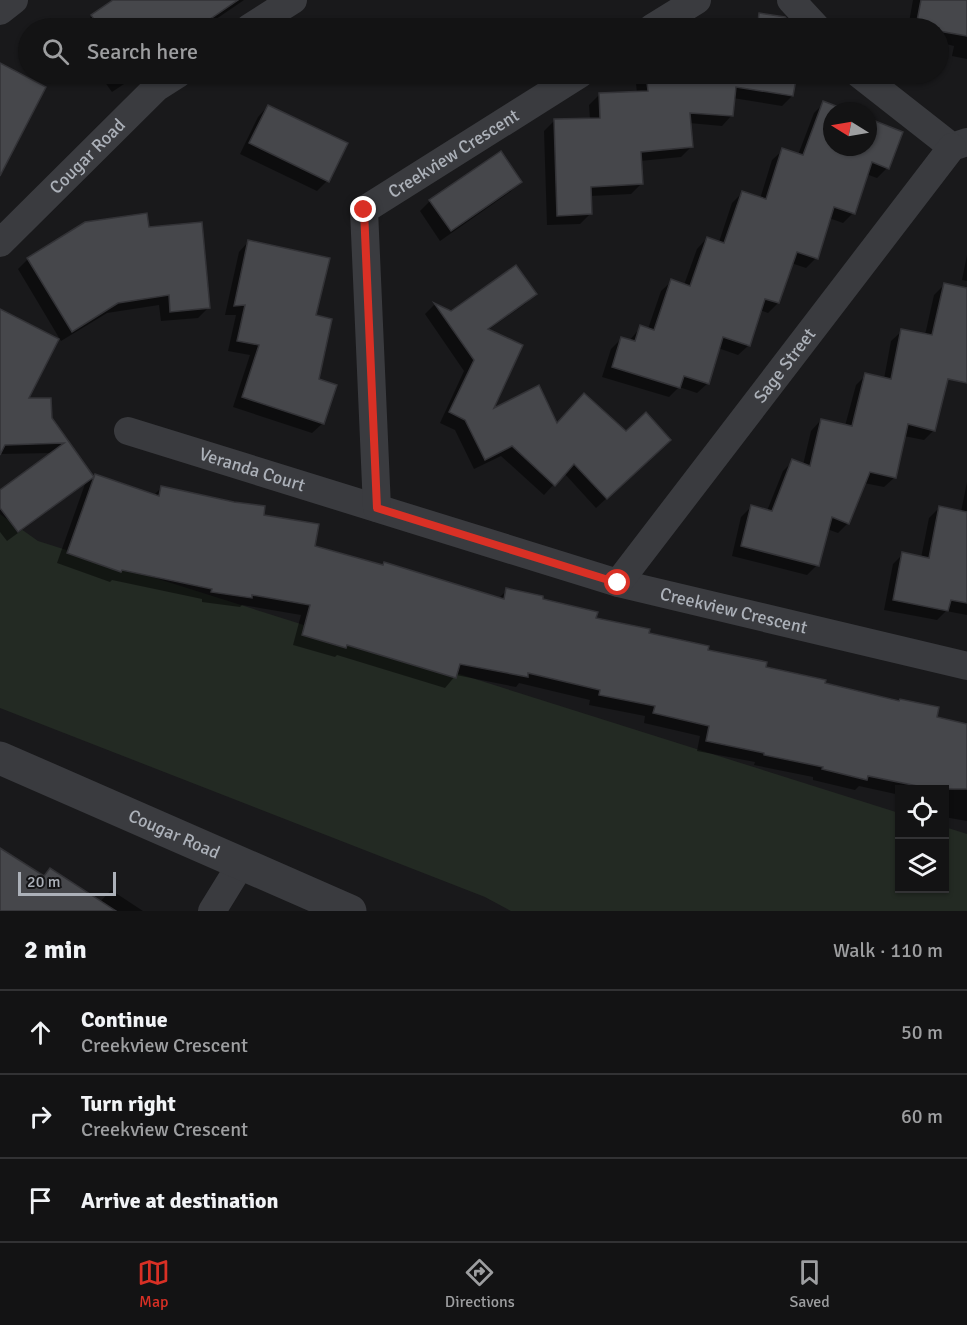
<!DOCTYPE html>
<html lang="en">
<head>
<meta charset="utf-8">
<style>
  :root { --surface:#131314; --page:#202022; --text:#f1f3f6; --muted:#9d9ea0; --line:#323234; --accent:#d93025 }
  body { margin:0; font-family:Signika,sans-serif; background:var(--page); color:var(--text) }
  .controls { position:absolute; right:18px; bottom:18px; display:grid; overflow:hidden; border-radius:0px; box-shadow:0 2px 4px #0004 }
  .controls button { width:54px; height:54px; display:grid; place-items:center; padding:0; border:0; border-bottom:2px solid var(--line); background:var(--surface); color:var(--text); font:30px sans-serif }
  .compass { position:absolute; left:823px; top:102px; width:54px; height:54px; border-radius:50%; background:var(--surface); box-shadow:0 2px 4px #0004; rotate:281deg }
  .scale { position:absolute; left:18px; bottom:15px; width:98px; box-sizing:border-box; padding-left:6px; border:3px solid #acb1b9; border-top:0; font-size:16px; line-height:21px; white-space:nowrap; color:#acb1b9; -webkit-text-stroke:4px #141416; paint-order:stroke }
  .stop { position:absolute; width:18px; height:18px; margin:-14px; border:4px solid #d93025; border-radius:50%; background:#fff }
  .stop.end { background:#d93025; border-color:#fff; box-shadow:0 2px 6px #0008 }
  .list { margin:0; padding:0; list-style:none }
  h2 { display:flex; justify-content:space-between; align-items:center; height:78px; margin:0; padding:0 24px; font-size:26px }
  h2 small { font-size:20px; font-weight:400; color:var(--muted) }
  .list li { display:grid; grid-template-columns:39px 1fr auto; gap:18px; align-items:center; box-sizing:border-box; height:84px; padding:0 24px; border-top:2px solid var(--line) }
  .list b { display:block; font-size:22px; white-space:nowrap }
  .list p { margin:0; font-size:20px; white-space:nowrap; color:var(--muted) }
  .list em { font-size:20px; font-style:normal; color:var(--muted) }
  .icon { flex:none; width:33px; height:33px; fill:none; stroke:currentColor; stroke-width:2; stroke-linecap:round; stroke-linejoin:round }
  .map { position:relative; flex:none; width:967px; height:911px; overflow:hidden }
  .search { position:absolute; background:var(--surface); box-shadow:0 2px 4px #0004; left:18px; right:18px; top:18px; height:66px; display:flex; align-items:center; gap:15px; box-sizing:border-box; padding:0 21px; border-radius:33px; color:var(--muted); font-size:22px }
  .sheet { height:330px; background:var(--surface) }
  nav { display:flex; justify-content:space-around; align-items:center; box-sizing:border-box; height:84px; border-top:2px solid var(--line); background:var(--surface); font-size:16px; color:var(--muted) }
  nav a { display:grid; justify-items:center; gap:3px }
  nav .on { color:var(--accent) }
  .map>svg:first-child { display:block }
</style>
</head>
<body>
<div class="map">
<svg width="967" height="911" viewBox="0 0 967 911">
  <rect width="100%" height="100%" fill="#19191b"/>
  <path fill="#232a23" d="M0,514l38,27 861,272 1,75h44l1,-61 22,7v77h-456l-26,-14 -485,-189z"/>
  <g fill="#0007">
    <path d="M115,0h129l-41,28h-123l12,-12z"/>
    <path d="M913,0h54v59l-15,-3 2,-10 -16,-4v-14h-30z"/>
    <path d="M760,15l24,4 9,9h-44l1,-3z"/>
    <path d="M99,74h40l-27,18z"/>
    <path d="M635,74h161l-4,22 -10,10 -49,-8 -1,17 -10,11 -33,-3 3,23 -11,11 -41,4 1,23 -10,10 -41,2v18l-10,10 -33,1 -3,-94 10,-10 36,-1 -1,-15 10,-10 38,-2z"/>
    <path d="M824,103l21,8h-13v36h36v-27l19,48 -10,10 -11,-4 -13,39 -10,10 -14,-5 -13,40 -10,10 -15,-5 -13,40 -10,10 -8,-3 -11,35 -11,10 -20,-7 -10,35 -11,10 -18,-6 -10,10 -67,-20 9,-28 10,-10 8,2 12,-14 7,2 13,-38 11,-10 12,4 13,-36 10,-11 12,4 13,-39 10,-10 18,6 12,-39 11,-10 15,5 16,-42z"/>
    <path d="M268,106l59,75 -10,10 -77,-37 18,-37z"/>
    <path d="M520,182l-10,10 -70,49 -20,-30 10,-10z"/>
    <path d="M147,228l61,80 -10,10 -37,3 -2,-16 -52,8 -46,28 -43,-72 10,-10z"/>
    <path d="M249,241l66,75 2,64 6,43 -11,10 -79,-26 17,-52 -22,-4 8,-36h-11l14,-63z"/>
    <path d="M967,255v26l-5,-1z"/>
    <path d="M944,285l23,5 -33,140 -10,10 -20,-4 -9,41 -11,10 -20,-4 -16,40 -10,10 -11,-4 -10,36 -10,10 -75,-19 9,-39 10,-10 16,4 16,-40 10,-10 10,4 8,-34 10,-11 24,6 11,-41 10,-10 18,4 7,-38 11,-10 23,4 9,-40z"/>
    <path d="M535,294l-10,10 -37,26 3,81 65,13 70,9 33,17 -63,58 -32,-35 -20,22 -43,-39 -27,13 -19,-39 -15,-7 24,-52 -39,-57 9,-9 17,8z"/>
    <path d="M0,401l50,18 43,59 2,-3 58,21 8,-8 101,28 52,31 184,52 9,-9 87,29 229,65 112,35 32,6v96l-23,-4v-27h-44v5l-41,-9 -4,4 -42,-10v-3l-59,-12 1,-3 -58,-11 3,-15 -56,-13 1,-7 -56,-11 1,-5 -71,-17 -3,4 -60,-12 -11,13 -108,-33 -2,2 -42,-12 8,-30 -59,-10 -2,2 -38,-5v-3l-90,-19 -2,2 -53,-19 28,-79 -78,57 -7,-9v-40l53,-39 -53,1z"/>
    <path d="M967,482v133l-21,-4 -9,9 -53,-10 9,-46 10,-10 18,4 8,-40 10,-10 22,4z"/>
    <path d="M0,849l42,28 8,-7 50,32 11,-12 32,21h-143z"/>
  </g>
  <g fill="#46474b" stroke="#333337" stroke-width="1.5">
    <path d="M113,0h125l-41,28h-97l-9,-13z"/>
    <path d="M921,0h46v36l-28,-5v-3l-23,-2z"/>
    <path d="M759,13l26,4 10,11h-38z"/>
    <path d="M0,63l46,24 -46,89z"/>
    <path d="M646,74h151l-4,22 -57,-9 -3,29 -43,-3 3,34 -52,5 2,32 -52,3 1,27 -35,2 -3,-97 46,-1 -1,-25 49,-2z"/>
    <path d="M823,101l26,10h-17v36h36v-29l35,14 -14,37 -17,-7 -17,52 -21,-7 -16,52 -21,-7 -18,51 -14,-4 -15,47 -27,-9 -14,47 -25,-8 -4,12 -68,-21 9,-30 14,4 5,-16 14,5 17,-51 19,7 17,-49 17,6 18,-52 24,8 16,-51 21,7z"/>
    <path d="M268,105l80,38 -19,39 -80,-39z"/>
    <path d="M501,151l21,31 -71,49 -22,-31z"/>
    <path d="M147,213l2,14 53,-5 8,86 -40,4 -1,-17 -51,8 -46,29 -45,-74 58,-36z"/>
    <path d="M248,240l82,18 -14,57 16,4 -13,60 18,6 -13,39 -82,-27 17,-52 -22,-4 8,-36 -11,1z"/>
    <path d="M516,265l21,29 -49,35 35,16 -29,63 45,-23 18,38 27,-30 42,38 20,-19 25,28 -64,59 -33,-35 -19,22 -43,-40 -27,14 -20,-40 -16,-8 25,-52 -40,-57 17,8z"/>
    <path d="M944,283l23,5v95l-19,-4 -13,52 -27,-7 -12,54 -26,-6 -21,52 -17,-7 -13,49 -78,-20 10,-41 21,6 20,-52 18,7 11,-47 31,7 13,-53 26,6 10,-50 31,6z"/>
    <path d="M0,309l59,30 -30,59h22l1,20 42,59 1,-3 64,22 2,-10 73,16 31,4 -1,9 55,9 -4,22 68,19 1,-3 120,37 2,-11 37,8v3l55,13 -2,6 54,11 -1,4 60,13 -1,4 59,12 -1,5 60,13 -1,3 74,18 1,-2 39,8 -2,10 30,7v65h-35l-64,-13 -1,4 -45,-11 1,-2 -59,-12v-2l-58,-12 3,-15 -56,-13 2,-7 -56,-11 1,-5 -72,-17v4l-68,-13 -4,14 -109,-33 -1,3 -44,-13 8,-30 -58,-10v3l-41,-6 1,-3 -90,-19 -1,2 -54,-19 27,-76 -76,55 -18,-24v-18l64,-47 -59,2 -5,10z"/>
    <path d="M939,506l28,6v91l-16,-3 -3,11 -55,-11 9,-48 27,6z"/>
    <path d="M0,848l44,28 6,-8 66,43h-116z"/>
  </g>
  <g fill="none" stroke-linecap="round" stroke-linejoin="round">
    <g stroke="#3a3b3f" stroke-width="28">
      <path d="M791,0l26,28"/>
      <path d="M0,11l14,-11"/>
      <path d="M249,28l44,-28"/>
      <path d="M652,28l45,-28"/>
      <path d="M859,74l93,73 15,-5"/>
      <path id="s1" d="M0,243l156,-155 22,-14"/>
      <path id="s2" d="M128,431l490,152 349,83"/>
      <path id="s3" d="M377,508l-13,-298 216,-136"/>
      <path id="s4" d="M618,583l334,-436"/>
      <path d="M212,911l29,-47"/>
    </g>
    <path stroke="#3a3b3f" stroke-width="33" id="s5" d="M0,758l350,153"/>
  </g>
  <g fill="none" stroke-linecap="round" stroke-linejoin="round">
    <path stroke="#d93025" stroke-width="8" d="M364,210l13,298 241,75"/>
  </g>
  <g text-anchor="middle" stroke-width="6" stroke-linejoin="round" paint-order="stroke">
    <g font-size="18" fill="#acb1b9" stroke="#141416">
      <text dy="6" stroke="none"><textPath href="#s3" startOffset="404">Creekview Crescent</textPath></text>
      <text dy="6" stroke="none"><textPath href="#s1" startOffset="123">Cougar Road</textPath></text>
      <text dy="6" stroke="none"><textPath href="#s4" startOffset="274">Sage Street</textPath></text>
      <text dy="6" stroke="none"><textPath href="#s2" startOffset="130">Veranda Court</textPath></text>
      <text dy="6" stroke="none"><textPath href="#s2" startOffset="632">Creekview Crescent</textPath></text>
      <text dy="6" stroke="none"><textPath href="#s5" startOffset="190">Cougar Road</textPath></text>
    </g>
  </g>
</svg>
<div class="controls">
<button><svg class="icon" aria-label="locate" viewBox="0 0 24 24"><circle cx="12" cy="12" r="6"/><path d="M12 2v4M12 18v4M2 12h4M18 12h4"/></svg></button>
<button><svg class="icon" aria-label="layers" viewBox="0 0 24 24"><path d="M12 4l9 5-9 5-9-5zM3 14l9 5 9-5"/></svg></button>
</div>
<svg class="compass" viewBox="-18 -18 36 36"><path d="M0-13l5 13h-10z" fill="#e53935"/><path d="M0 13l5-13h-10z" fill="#9d9ea0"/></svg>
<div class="scale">20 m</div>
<div class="stop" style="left:618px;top:583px"></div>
<div class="stop end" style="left:364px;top:210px"></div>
<div class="search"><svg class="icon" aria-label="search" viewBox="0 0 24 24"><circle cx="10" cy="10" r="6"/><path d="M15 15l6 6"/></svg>Search here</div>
</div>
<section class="sheet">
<h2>2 min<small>Walk · 110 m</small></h2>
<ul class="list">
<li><svg class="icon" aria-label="ahead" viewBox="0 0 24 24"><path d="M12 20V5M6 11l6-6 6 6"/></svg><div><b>Continue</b><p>Creekview Crescent</p></div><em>50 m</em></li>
<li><svg class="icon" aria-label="right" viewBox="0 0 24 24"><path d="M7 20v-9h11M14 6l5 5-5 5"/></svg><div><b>Turn right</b><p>Creekview Crescent</p></div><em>60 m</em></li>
<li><svg class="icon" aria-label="arrive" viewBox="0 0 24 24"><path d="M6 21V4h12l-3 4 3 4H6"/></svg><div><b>Arrive at destination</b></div></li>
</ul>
</section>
<nav>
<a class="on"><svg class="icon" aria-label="map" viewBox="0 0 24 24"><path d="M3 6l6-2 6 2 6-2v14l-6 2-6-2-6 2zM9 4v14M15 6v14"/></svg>Map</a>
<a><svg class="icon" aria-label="directions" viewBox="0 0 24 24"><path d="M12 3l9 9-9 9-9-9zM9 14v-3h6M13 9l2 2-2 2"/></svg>Directions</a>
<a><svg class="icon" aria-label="saved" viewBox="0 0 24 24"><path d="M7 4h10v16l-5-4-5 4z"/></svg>Saved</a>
</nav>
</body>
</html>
